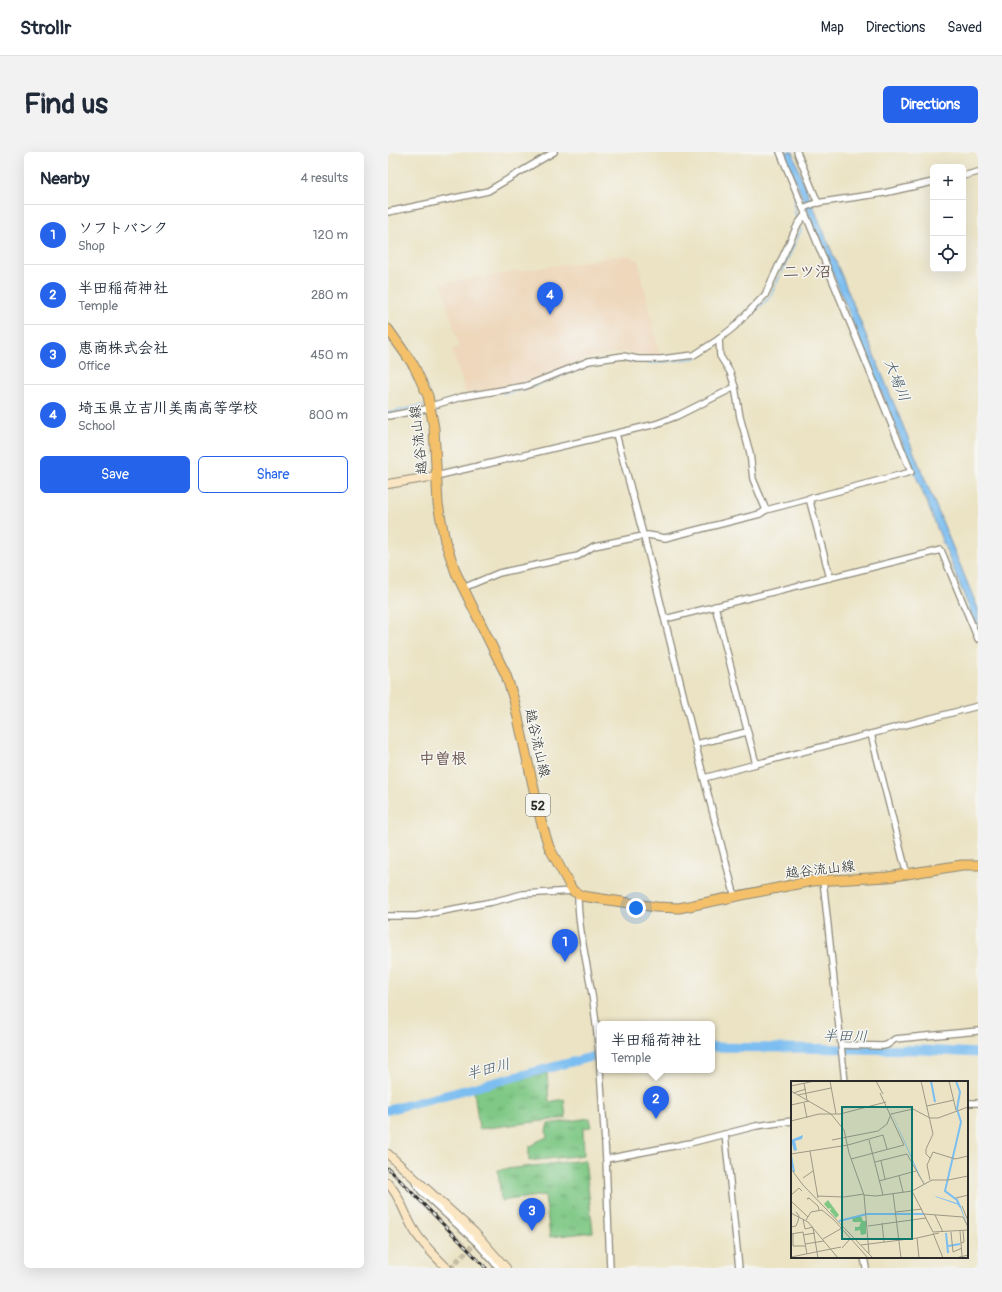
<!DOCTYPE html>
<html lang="en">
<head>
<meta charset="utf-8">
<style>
  :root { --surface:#fff; --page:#f2f2f3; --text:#1f2937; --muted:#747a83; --line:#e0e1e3; --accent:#2563eb }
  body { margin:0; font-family:Pangolin,"Klee One",sans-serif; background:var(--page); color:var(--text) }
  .controls { position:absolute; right:12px; top:12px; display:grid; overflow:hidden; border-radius:6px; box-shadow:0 4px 16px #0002 }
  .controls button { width:36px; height:36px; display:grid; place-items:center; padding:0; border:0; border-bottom:1px solid var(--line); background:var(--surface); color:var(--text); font:20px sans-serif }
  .you { position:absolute; left:248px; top:756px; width:14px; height:14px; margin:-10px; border:3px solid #fff; border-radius:50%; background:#1a73e8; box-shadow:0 0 0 6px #1a73e833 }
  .badge { display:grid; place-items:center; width:26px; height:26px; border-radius:50%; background:var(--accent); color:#fff; font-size:13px; font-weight:700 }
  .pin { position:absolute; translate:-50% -33px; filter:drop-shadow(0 1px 2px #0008) }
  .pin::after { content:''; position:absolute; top:21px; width:14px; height:12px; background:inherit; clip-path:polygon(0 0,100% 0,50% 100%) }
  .popup { position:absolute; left:209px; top:869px; width:118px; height:52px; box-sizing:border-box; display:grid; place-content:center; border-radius:6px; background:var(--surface); filter:drop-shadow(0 1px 3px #0005); font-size:13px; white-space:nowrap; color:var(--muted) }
  .popup b { font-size:15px; color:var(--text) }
  .popup::after { content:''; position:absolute; left:50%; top:100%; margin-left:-8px; border:8px solid transparent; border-top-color:var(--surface) }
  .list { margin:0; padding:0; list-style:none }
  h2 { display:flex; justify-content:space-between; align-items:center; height:52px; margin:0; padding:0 16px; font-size:17px }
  h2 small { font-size:13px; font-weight:400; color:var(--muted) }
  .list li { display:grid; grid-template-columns:26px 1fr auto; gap:12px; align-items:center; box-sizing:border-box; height:60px; padding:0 16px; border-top:1px solid var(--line) }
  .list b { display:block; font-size:15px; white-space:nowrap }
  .list p { margin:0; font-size:13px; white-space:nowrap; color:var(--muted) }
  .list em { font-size:13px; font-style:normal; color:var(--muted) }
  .actions { display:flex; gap:8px; padding:12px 16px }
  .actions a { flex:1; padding:9px 0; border:1px solid var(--accent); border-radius:6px; text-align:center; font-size:14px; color:var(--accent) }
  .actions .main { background:var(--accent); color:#fff }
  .icon { flex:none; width:22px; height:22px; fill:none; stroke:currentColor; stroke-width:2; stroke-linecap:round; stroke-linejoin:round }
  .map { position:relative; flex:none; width:590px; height:1116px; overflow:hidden; border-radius:6px }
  header { display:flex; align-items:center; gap:24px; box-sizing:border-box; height:56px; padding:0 20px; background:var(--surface); border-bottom:1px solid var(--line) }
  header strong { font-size:19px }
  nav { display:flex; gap:22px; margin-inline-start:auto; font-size:14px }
  .intro { display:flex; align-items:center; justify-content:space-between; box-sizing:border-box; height:96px; padding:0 24px }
  h1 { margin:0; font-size:28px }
  .button { padding:10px 18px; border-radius:6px; background:var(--accent); color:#fff; font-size:14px; font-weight:700 }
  main { display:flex; gap:24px; padding:0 24px }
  aside { flex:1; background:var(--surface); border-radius:6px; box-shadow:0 4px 16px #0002 }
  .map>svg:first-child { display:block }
</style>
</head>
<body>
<header>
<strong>Strollr</strong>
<nav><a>Map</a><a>Directions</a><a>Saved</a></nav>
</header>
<div class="intro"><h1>Find us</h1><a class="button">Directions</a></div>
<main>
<aside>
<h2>Nearby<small>4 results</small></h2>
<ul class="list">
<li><span class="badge">1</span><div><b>ソフトバンク</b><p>Shop</p></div><em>120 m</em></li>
<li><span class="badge">2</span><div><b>半田稲荷神社</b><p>Temple</p></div><em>280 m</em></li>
<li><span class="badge">3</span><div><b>恵商株式会社</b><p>Office</p></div><em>450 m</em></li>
<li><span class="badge">4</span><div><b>埼玉県立吉川美南高等学校</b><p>School</p></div><em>800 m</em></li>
</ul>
<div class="actions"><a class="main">Save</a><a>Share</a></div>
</aside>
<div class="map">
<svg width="590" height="1116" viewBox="0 0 590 1116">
  <defs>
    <pattern id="grass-tufts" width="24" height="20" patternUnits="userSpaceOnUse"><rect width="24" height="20" fill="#7fc885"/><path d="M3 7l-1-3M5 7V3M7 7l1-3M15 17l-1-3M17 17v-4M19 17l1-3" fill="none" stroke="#68a36d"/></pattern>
  </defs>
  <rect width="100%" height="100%" fill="#f6f6f2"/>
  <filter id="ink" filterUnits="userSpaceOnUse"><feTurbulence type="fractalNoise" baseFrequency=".025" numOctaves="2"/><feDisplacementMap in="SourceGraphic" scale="8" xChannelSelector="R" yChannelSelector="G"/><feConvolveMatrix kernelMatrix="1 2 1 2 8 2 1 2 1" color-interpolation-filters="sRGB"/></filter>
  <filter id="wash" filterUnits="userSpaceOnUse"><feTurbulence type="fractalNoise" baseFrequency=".012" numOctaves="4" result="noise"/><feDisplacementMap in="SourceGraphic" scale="16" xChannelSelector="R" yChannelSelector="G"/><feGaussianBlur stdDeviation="0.9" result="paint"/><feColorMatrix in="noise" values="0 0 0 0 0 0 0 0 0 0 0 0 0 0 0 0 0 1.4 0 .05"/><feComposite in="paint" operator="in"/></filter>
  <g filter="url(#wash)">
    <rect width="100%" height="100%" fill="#ebe3c4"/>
    <path fill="#eed7bb" d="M239,103l11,5 22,95 -18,1 -17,-5 -37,7 -21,10 -41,15 -60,10 -14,-43 7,-4 -18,-63z"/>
    <g fill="url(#grass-tufts)" stroke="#557a58">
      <path d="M159,921l2,29 15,-3 2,19 -87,11 -5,-39z"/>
      <path d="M202,966l2,9 -9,1 1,27 -55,6v-14l9,-6 9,-4 -1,-7 2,-6z"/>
      <path d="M197,1008l8,72 -43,5 -5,-42 -44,6 -3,-31z"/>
    </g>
    <path fill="#7bbef1" stroke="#53748e" d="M396,0h9l7,22 178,435v19l-6,-13c-61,-155 -127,-308 -188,-463z"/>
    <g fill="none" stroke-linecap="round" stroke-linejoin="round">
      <g stroke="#7bbef1" stroke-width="1.5">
        <path d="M407,46v15l2,5"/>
        <path d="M352,173l30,-28 31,-67v-2"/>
        <path d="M115,241l24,-4 53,-21 23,-6 15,-2 36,3 41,-5 22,-15"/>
        <path d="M64,251l29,-7"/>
        <path d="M0,261l36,-8"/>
      </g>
      <g stroke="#7bbef1" stroke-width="9">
        <path d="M324,895l211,3 55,3"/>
        <path d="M0,958l207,-54"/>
      </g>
    </g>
  </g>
  <g filter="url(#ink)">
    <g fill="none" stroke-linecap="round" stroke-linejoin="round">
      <path stroke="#c5bea5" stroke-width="5.5" stroke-dasharray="5.5 3" stroke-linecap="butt" d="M62,1116l22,-22"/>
      <defs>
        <g id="street">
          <path d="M409,0l21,51"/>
          <path d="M575,24l15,-4"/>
          <path d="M415,56l13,-5 68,-10 49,-11"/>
          <path d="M0,60l100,-21 66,-39"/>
          <path d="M331,187l1,17 10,16 5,15"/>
          <path d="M43,254l30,-9 65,-11 63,-25 34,-5 15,3h23l33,-4 25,-16 15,-12 31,-32 33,-71 7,-9"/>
          <path d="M0,264l43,-8"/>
          <path d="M228,282l33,122 55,223 31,118"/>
          <path d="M48,324l220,-52 21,-8 58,-29 5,30 10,36 3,26 13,31"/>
          <path d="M421,346l21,80"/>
          <path d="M75,436l36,-15 79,-17 16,-10 54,-11 17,3 95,-24 6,-4 145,-38 -131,-320"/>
          <path d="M327,454l41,158"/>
          <path d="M277,467l276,-69 37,89"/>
          <path d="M483,582l36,141"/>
          <path d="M308,592l51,-12"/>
          <path d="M316,626l52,-14 222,-58"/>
          <path d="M435,728l22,202"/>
          <path d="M190,743c0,34 9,67 14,100 4,23 6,47 8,71"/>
          <path d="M0,764h28l76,-14 31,-8 50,-3"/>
          <path d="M453,893l42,1 4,-1 8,-6 83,-8"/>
          <path d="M212,918l6,89 4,109"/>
          <path d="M579,951h11"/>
          <path d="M337,982l14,134"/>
          <path d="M218,1007l84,-16 66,-17 36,-5"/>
          <path d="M27,1030l6,9 55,51 23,26"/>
          <path d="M476,1105l2,11"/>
        </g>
        <g id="secondary">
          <path d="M0,332l48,-8"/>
          <path d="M0,1002l87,79 31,35"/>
          <path d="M0,1031c13,14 16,31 26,47 8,14 21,26 33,38"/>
        </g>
        <path id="primary" d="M0,177l26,37 14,30 6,32 4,76 7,37 11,32 50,102 8,25 27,121 8,26 20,37 4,7 9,5 74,11 23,1 133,-27 76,-4 74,-12h16"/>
      </defs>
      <use href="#street" stroke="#8b8778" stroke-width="8"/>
      <use href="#secondary" stroke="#8b8778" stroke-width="10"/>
      <use href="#primary" stroke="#8b8778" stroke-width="11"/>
      <use href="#street" stroke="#fff" stroke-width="5.5"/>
      <use href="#secondary" stroke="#fbe6c3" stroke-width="8"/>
      <use href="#primary" stroke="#f4c16a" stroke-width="9"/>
      <defs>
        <path id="rail" d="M0,1016l98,100"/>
      </defs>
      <use href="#rail" stroke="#2b2b2b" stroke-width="3"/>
      <use href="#rail" stroke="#f6f6f2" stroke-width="1.5" stroke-dasharray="4.5" stroke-linecap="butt"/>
    </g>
  </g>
  <g text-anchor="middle" stroke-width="3" stroke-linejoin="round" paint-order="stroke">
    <rect fill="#f6f6f2" stroke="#686867" stroke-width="1" x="138" y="642" width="24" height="22" rx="3"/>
    <g font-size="13" font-weight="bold" fill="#2b2b2b">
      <text x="150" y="658">52</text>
    </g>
    <g font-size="14" fill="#2b2b2b" stroke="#f6f6f2">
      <text transform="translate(30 288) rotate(-96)" y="5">越谷流山線</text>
      <text transform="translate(150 591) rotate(77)" y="5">越谷流山線</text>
      <text transform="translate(432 717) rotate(-6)" y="5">越谷流山線</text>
    </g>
    <g font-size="15" font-style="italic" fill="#435766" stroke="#f6f6f2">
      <text transform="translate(509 228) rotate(68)" y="5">大場川</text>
      <text transform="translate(457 884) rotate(1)" y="5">半田川</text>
      <text transform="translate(100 917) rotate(-14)" y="5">半田川</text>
    </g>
    <g font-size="16" font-weight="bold" fill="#6a5650" stroke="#f6f6f2">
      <text x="419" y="125">二ツ沼</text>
      <text x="55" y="612">中曽根</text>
    </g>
  </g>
  <g transform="translate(403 929)">
    <rect width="177" height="177" fill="#ebe3c4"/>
    <path d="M70,135l2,5h3v13l-5,1 -1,-5 -5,1v-4h4l2,-5h-8l-1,-4z" fill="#7fc885"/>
    <path d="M37,119l11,15 -3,3 -6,-7 1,-3 -3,1 -4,-5z" fill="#7fc885"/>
    <path d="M83,0l13,21 34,76 14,18 25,8 8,23 -9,-22 -23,-8 -17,-21 -32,-74zM12,54l-1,4 -7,2 2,9 -3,1 -3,-11z" fill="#7bbef1"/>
    <path fill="none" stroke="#7bbef1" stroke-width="2" d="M140,0l4,21M165,0l4,11 -3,17 4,13 -16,69 12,9 3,7M0,75l3,16M76,133h57M48,140l28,-7M155,152l2,20M157,165l12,-2"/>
    <path fill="none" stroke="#9e9987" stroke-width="1" d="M39,0l6,33M85,0l7,13M130,0l12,53 -7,15v5l4,4M158,0l7,29M13,2l3,17M0,5l24,-5M0,10l40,23 13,16 5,23 15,42 12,1 36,-5 21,41 35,-2M2,12l13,-4M7,14l33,-7M13,22l3,15M0,24l18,-4M136,25l27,-6M100,33l22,-5 17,9h8l30,-11M0,40l28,-7h21l46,-12M56,56l31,-6 9,-7 4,-10M41,59l15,-3M78,59l14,55M19,70l8,47M0,73l57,-9 35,-10 4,14M60,78l53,-14 -24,-52M90,80l4,18M84,81l32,-8 17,30M0,88l12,16 70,73M108,95l4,16M12,97l10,-7M139,99l-3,-15 6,-13 22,7 13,-3M88,100l37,-10M121,110l20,-11h16l20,-4M102,112l8,65M0,114l8,-7 3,3M73,114l5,58M26,115l27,1 20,-3M18,117l-2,1 2,-1 1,1 8,7 1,4M165,117l12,-3M0,120l17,16M171,125l6,15M105,131l26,-3M0,132l17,9 30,36M133,133l39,3 5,10M144,134l8,17M12,138l2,10 8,-2M15,139l5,-8 11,-2 12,10 34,38M91,142l2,19M77,145l58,-8M0,146l5,-1 2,-5 1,-5 -3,-4M22,147l5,30M169,150l2,25M160,151l2,20 9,-4M2,152v13h12M142,152l10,25M0,153l12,-2 4,22M12,154l12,-2M126,157l2,20M32,158l19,-11M170,162l3,-1 -1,-11M14,163l19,-3M70,164l56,-7 22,-5M51,167l8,-9M0,176l50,-10M165,177l12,-3"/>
    <path fill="#0f766e" fill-opacity="0.15" stroke="#0f766e" stroke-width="2" d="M51,26h70v132h-70z"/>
    <rect width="177" height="177" fill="none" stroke="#2b2b2b" stroke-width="2"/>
  </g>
</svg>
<div class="controls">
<button>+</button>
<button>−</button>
<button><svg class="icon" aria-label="locate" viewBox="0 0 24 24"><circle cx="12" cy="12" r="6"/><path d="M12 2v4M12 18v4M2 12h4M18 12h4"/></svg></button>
</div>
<div class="you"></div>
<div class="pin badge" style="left:177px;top:810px">1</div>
<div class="pin badge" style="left:268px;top:967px">2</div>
<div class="popup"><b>半田稲荷神社</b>Temple</div>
<div class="pin badge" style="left:144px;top:1079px">3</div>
<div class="pin badge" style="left:162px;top:163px">4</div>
</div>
</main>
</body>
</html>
